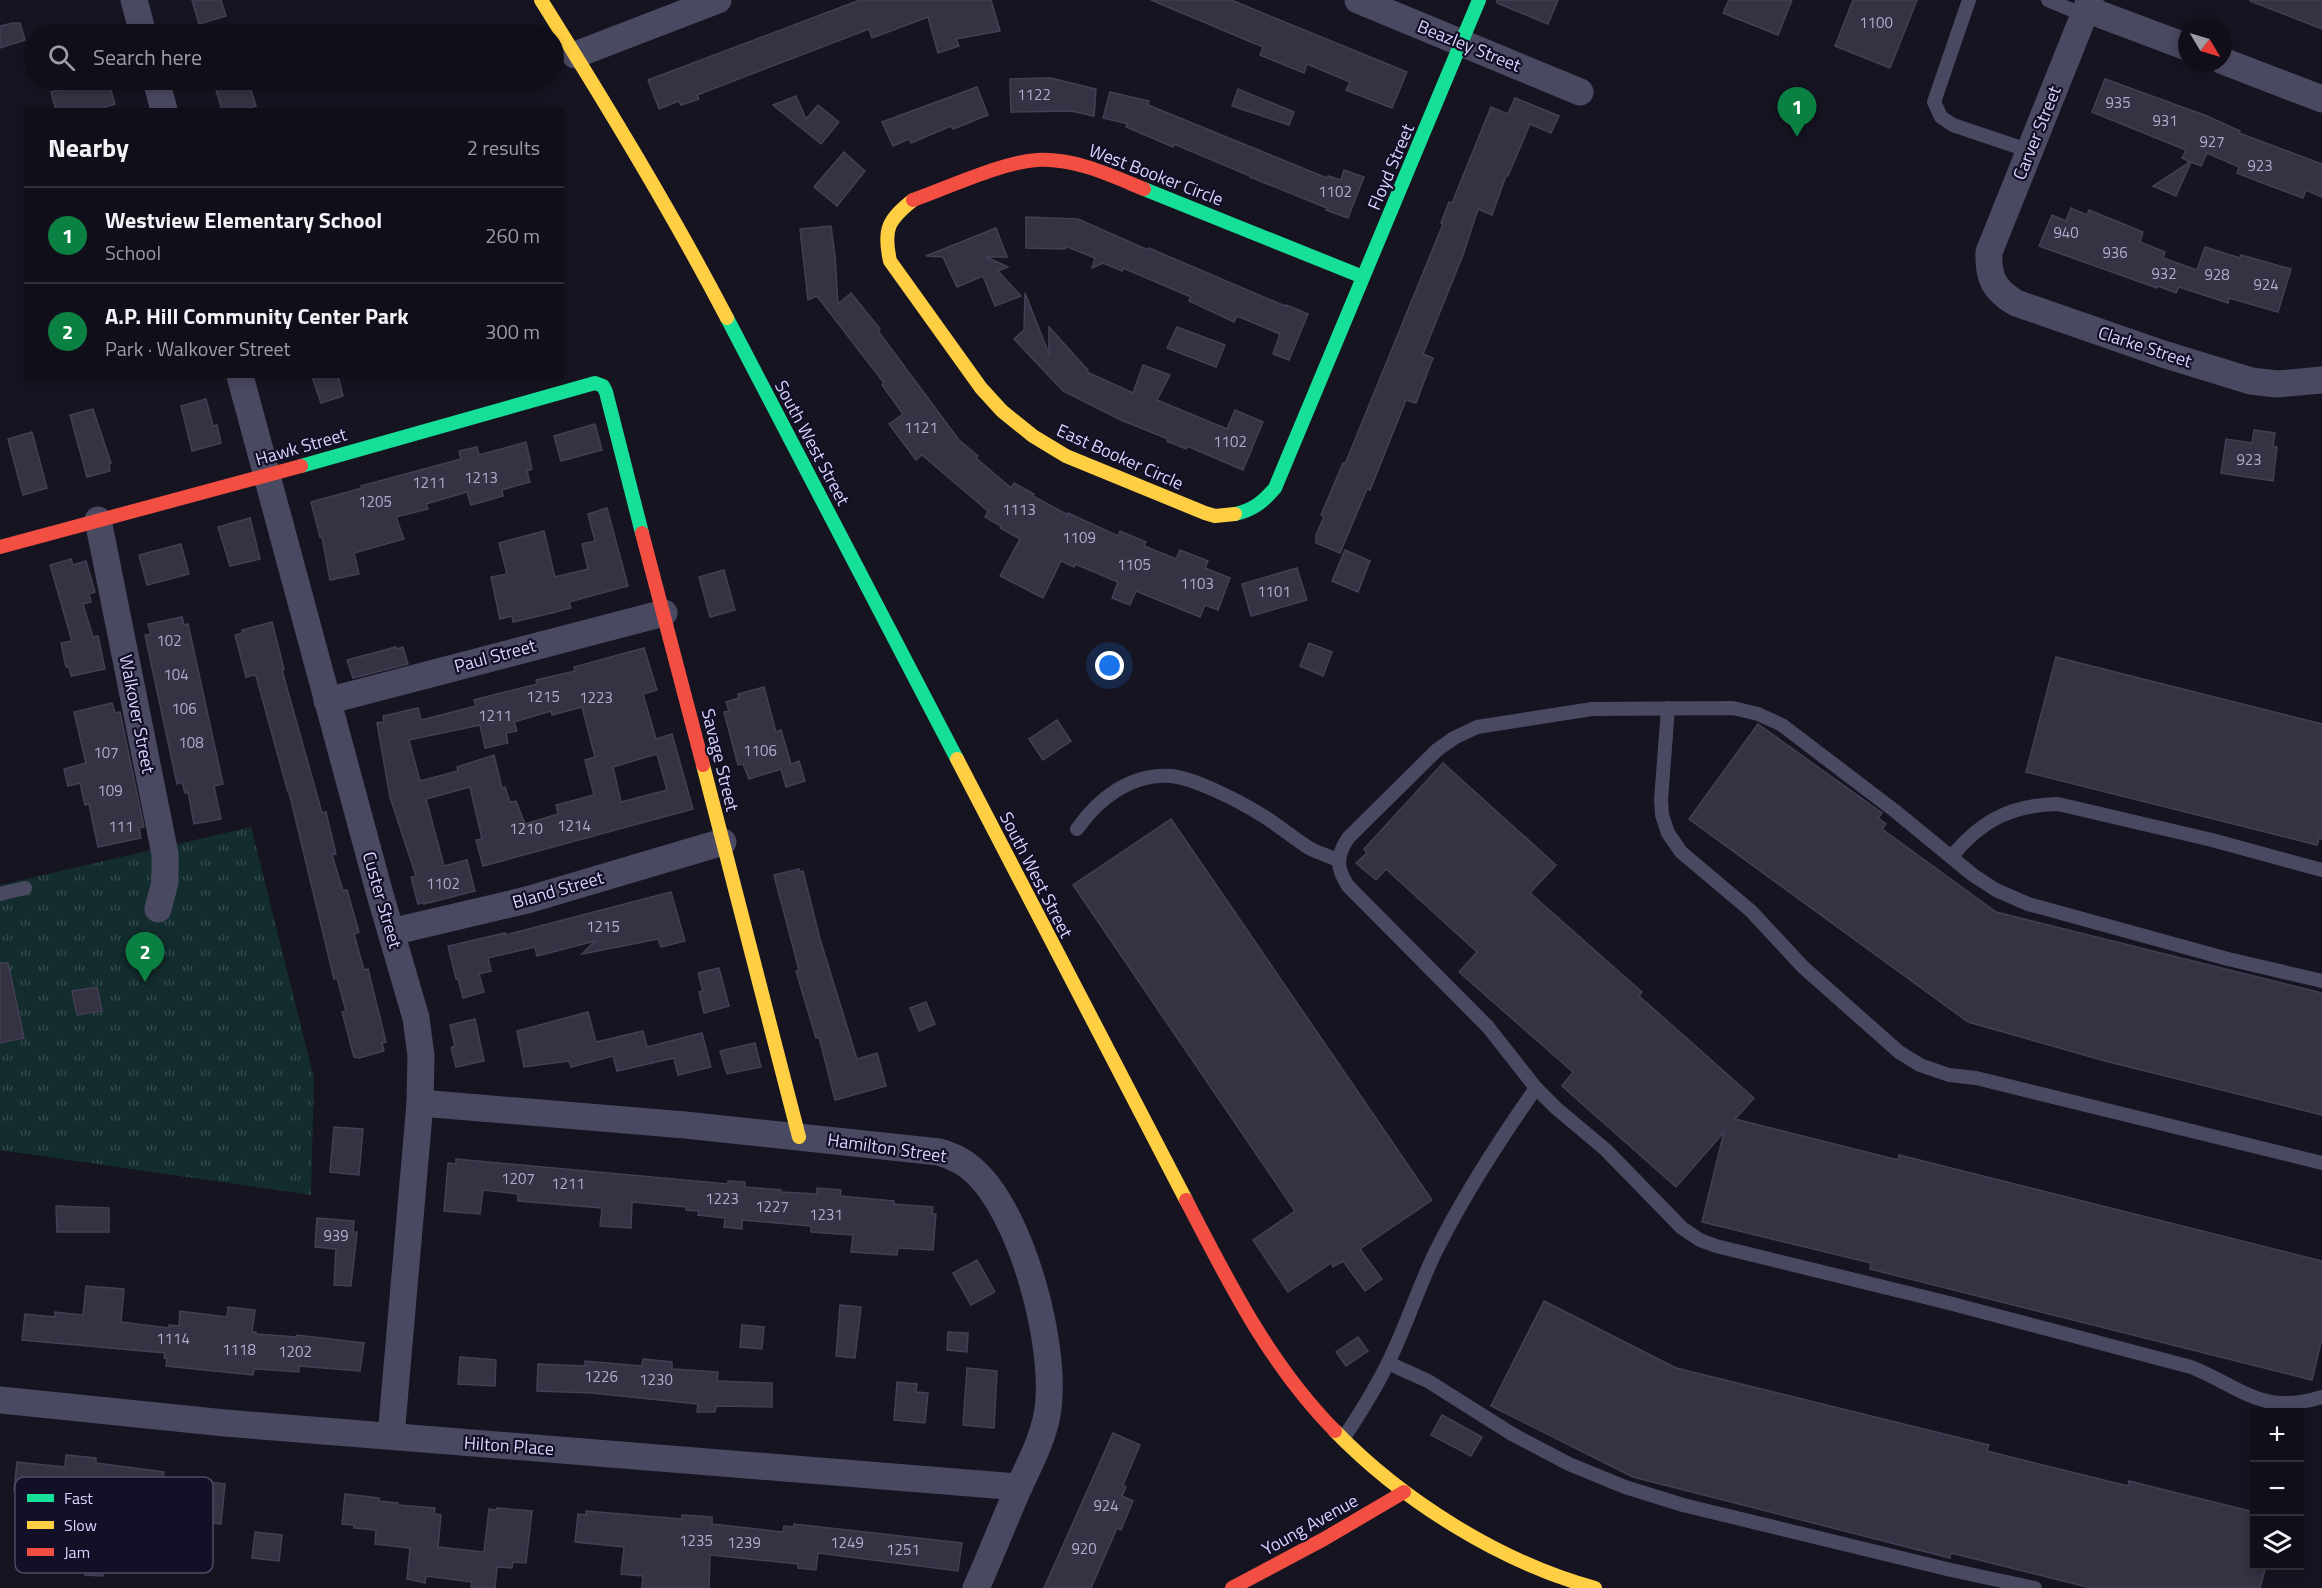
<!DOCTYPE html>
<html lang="en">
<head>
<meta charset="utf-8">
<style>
  :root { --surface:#100f19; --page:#191822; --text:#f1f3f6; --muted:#9c9ca2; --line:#302f38; --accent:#0b8043 }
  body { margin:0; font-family:"Titillium Web",sans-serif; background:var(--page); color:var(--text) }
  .controls { position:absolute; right:18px; bottom:18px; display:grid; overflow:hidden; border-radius:0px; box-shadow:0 3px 9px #0003 }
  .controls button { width:54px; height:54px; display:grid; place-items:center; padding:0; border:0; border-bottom:2px solid var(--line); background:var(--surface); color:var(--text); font:30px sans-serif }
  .compass { position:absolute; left:2178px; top:18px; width:54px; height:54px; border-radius:50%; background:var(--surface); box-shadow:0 3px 9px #0003; rotate:128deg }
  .you { position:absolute; left:1110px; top:666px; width:21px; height:21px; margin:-15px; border:4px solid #fff; border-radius:50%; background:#1a73e8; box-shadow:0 0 0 9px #1a73e833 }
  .badge { display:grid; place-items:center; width:39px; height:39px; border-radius:50%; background:var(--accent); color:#fff; font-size:20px; font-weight:700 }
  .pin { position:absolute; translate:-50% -50px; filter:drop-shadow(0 2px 3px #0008) }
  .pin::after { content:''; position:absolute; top:32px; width:21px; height:18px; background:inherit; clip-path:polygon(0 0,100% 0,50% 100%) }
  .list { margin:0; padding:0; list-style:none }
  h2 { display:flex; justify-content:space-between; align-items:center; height:78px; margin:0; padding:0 24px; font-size:26px }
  h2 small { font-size:20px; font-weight:400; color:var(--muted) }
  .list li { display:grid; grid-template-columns:39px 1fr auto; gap:18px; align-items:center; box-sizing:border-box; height:96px; padding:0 24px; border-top:2px solid var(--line) }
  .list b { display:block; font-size:22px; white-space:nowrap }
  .list p { margin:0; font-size:20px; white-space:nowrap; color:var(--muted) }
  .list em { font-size:20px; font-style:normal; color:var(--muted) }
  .icon { flex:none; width:33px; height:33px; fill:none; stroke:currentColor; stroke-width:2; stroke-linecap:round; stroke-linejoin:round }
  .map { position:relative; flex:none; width:2322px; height:1588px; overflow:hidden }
  .search { position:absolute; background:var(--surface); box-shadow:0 3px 9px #0003; left:24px; top:24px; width:540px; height:66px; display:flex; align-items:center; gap:15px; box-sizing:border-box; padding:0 21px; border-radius:33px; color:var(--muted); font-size:22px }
  .panel { position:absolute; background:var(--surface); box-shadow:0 3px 9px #0003; left:24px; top:108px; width:540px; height:270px; border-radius:0px }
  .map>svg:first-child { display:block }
</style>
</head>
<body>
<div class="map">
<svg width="2322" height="1588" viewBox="0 0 2322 1588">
  <defs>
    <pattern id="park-tufts" width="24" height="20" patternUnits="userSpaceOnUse" patternTransform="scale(1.5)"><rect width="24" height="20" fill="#132c2d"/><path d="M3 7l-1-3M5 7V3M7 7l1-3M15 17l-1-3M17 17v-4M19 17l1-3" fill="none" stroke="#354a4c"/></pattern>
  </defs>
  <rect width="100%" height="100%" fill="#161421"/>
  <path fill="url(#park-tufts)" d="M251,827l63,251 -3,117 -311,-45v-265z"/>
  <g fill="#343243" stroke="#433f54" stroke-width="1.5" fill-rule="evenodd">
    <path d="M192,0h29l5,16 -27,8z"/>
    <path d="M860,0h131l9,31 -44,8 3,7 -21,7 -10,-36 -56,21 -3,-9 -172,66 2,4 -18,6 -2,-4 -20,8 -11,-29z"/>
    <path d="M1151,0h80l176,72 -15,36 -46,-18 4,-8 -43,-18 -3,9 -44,-18 3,-8z"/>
    <path d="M1497,0h61l-10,24 -51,-21z"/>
    <path d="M1729,0h63l-14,35 -55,-22z"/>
    <path d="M1853,0h64l-27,68 -55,-22z"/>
    <path d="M2250,0h72v29l-72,-28z"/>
    <path d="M13,23h7l5,17 -25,8v-22z"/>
    <path d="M1051,78l45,11 -2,27 -23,-5 -60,1 -1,-33z"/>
    <path d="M2105,79l102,37 33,15 -1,2 83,31v33l-16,-7 -3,8 -30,-11 -36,-14 2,-6 -32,-14 -6,13 -10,-4 -15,34 -23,-10 37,-24 -8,-4 4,-8 -94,-38z"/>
    <path d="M94,80h14l7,24 -19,6h-40l-5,-18z"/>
    <path d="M213,80h35l8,26 -14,4h-20z"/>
    <path d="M977,87l11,28 -35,14 -2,-3 -40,17 -2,-4 -16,7 -11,-24z"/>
    <path d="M1238,89l56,23 -5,13 -57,-19z"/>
    <path d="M1110,92l39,9 -1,4 179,73 1,-2 13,4 3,-10 20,7 -16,41 -22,-8 1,-2 -77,-31v-1l-76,-32 -1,3 -47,-20 2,-3 -25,-6z"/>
    <path d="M796,96l10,23 12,-14 21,17 -18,22 -48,-39z"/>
    <path d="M1515,98l44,18 -8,17 -21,-9 -22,52h-2l-14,39 -14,-6 -15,46 -40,99 10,4 -17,45 -10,-3 -36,90 -3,-1 -27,64 -24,-10v-8l8,-18 -3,-2 22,-52 2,1 98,-240 -2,-1 8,-21 3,1 39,-96 17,7z"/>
    <path d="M844,152l21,19 -28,35 -23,-19z"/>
    <path d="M2071,208l16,7 2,-5 54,22 -3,10 25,10 -2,6 34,12 8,-23 35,11 1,-3 50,14 -13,43 -49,-14 -1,5 -49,-16 -3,6 -18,-7 -1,2 -118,-42 13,-31 14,6z"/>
    <path d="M1026,217l52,2 70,31 1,-2 136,58 1,-1 22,9 -19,46 -16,-6 7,-20 -43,-18 -3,6 -45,-21 2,-4 -68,-29 -1,3 -19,-8 -11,5 3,-10 -30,-12v3l-39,-1z"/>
    <path d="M831,226l4,30 3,48 13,-11 29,36 -2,2 81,109 19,16 -2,2 35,30 3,-5 20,11 -1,2 35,19v-2l50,23 2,-5 26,11 -2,4 32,13 4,-9 28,11 -3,7 25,10 -12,32 -13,-5 -5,12 -64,-26 -6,14 -18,-7 6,-16 -43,-18 -1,3 -13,-6 -18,37 -43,-22 20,-37 -20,-11 1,-2 -16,-9 3,-6 -66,-56 -6,5 -27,-36 14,-10 -21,-29 2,-2 -67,-87 -9,4 -8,-71z"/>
    <path d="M996,228l11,29h-21l22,10 -10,4 23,25 -26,10 -12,-30 -26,11 -14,-30 -17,-1z"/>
    <path d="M1025,293l24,61v-27l39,43 -1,2 46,21 10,-28 27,10 -13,25 70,29 8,-19 28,12 -20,48 -56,-24 -1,3 -19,-8 1,-2 -47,-19 -58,-29 -49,-52 10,-9z"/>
    <path d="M1177,327l48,18 -9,22 -49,-19z"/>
    <path d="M312,376h26l5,20 -22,7z"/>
    <path d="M206,399l7,27 4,-1 4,18 -29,8 -11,-45z"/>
    <path d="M93,409l18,54 -2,1 1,7 -23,6 -17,-62z"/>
    <path d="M595,424l7,26 -41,11 -7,-25z"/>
    <path d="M2254,430l21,3 -2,13 4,1 -4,34 -52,-8 5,-34 26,4z"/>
    <path d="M32,432l15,56 -24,7 -15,-56z"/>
    <path d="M526,442l6,27 -5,2 3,11 -28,8 1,6 -32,9 -4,-13 -41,12 2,5 -32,8 8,22 -50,14 5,21 -29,6 -8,-43h-2l-9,-35 51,-14 -1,-2 100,-27 -2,-8 18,-4 2,8z"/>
    <path d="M607,508l21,78 -59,16 2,6 -19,5 -39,9 -1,-6 -12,3 -9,-42 16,-3 -8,-31 45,-12 11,46 33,-8 -6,-25 13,-3 -7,-27z"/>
    <path d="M250,518l10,41 -30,7 -12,-39z"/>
    <path d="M181,544l8,30 -42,11 -8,-30z"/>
    <path d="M1345,550l25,11 -12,31 -26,-11z"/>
    <path d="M71,559l2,6 13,-4 9,31 -6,2 2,8 -8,2 10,33 5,-1 7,33 -34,7 -2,-9h-3l-5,-24 11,-2 -22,-76z"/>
    <path d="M1297,568l10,32 -56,16 -9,-32z"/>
    <path d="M724,570l11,40 -25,7 -11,-40z"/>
    <path d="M182,617l2,8 4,-1 35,160 -9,2 7,33 -27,5 -6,-32 -3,1 -3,-11 -5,2 -32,-149 6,-1 -3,-10z"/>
    <path d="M272,622l12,47 -2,1 40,143 4,-1 10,42 -4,1 11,36 4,-1 12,42 -5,2 10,36 4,-1 18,73 -4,1 2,8 -25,7 -5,-1 -12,-45 4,-1 -9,-33 -3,1 -45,-187h-1l-32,-116 -2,-1 -8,2 -11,-42 8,-2 -1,-3z"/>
    <path d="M1309,643l23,9 -9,24 -23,-10z"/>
    <path d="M396,647l1,2 6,-2 5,17 -55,14 -6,-18z"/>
    <path d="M644,648l13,42 -14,4 13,45 16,-5 21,75 -210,57 -7,-26 6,-1 -12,-52 -44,12 18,67 23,-6 8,31 -51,13v-2l-6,2 -7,-27 5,-1 -26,-79 -13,-74 7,-1 -1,-6 35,-8 3,12 55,-14 -2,-6 7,-2 56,-14 -1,-4 39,-9 -1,-4zM582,707l13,50 -10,3 9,35 -38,10 2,9 -33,10 -9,-23 -6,1 -5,-15 -3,1 -8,-33 -37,12 1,4 -38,10 -11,-41 71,-15 5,23 23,-5 -2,-10 11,-2 -3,-9 37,-11 1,4zM657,754l10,36 -46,12 -8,-35z"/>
    <path d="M2056,657l266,67v115l-3,-1 -2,7 -291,-73z"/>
    <path d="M764,687l12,45 5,-2 10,34 8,-3 6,20 -19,6 -5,-18 -32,10 -6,-15 -5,1 -14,-53 5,-1 -3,-9 13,-4 -1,-4z"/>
    <path d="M112,703l3,10 5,-1 24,115 -5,1 2,10 -43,9 -9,-43 -4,1 -5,-22 -12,3 -4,-17 22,-6 -12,-51z"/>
    <path d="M1057,720l14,21 -28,19 -14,-21z"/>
    <path d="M1758,724l124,89 -4,5 8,6 -4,5 114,83 326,81v122l-217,-54 -137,-39 -279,-203z"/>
    <path d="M1443,763l113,102 -26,28 112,99 -3,4 115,102 -19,21 163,41 1,-5 423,106v77l-10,42 -442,-111 1,-6 -169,-41 22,-90 -48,55 -114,-101 11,-14 -114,-100 18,-20 -91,-83 -10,11 -20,-17 11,-10 -3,-4z"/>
    <path d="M1171,819l261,381 -72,49 22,30 -17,12 -22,-30 -10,6 -2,-4 -43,29 -35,-52 42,-29 -222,-326z"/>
    <path d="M799,869v3l4,-1 17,68 37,120 20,-6 9,33 -51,14 -16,-63 -3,1 -20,-67 3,-1 -25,-95z"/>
    <path d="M671,892l14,49 -24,6 -3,-8 -76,15 13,-13 -58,15 -2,-9 -47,11 3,13 -12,3 5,18 -21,6 -5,-19h-2l-8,-33 57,-13v2z"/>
    <path d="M0,963h8l16,75 -24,5z"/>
    <path d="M719,968l10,38 -25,7 -5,-21 4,-1 -5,-18z"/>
    <path d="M97,987l5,24 -25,4 -5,-24z"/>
    <path d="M926,1002l9,22 -16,7 -9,-23z"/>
    <path d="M588,1012l8,30 47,-11 4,16 55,-14 9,34 -33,8 -4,-17 -57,13 -4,-15 -42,11 -2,-6 -45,6 -7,-36z"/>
    <path d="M475,1019l9,42 -28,6 -5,-19 4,-2 -5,-21z"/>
    <path d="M755,1043l6,24 -34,7 -7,-23z"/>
    <path d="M334,1127l29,2 -4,46 -29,-3z"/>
    <path d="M456,1159l272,25v-3l17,1v5l36,3v2l36,2v-6l24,2 -1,6 54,5v3l39,3 -1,7h4l-3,36 -35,-2 -1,7 -46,-3 2,-17 -42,-3v-6l-69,-6v9l-18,-2 1,-9 -27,-3 1,-4 -13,-1v-3l-54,-5 -1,26 -31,-2 2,-18 -84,-7v-7l-35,-4 -3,24 -36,-3 4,-48 8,1z"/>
    <path d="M56,1206l53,2v24h-52z"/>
    <path d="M317,1218l37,3 -1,11h4l-6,54 -17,-1 2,-36 -21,-2z"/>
    <path d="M977,1260l18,32 -24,13 -18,-32z"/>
    <path d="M86,1286l38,3 -3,33 48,6v-3l10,1 1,-15 47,6 1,-10 27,3 -3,22h4v2l41,3v-2l67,8 -4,28 -61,-5v6l-42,-3h-3l-1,6 -87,-9 1,-7 -3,-1 1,-5 -143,-13 3,-26 30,3v-5l28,3z"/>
    <path d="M1544,1301l132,67 313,77 -2,6 141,35 1,-5 125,31v54h12l-6,22h-169l-140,-35 -1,5 -317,-81 -142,-71z"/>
    <path d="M840,1305l21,2 -6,51 -19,-2z"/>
    <path d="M742,1325l22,2 -2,22 -22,-2z"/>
    <path d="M948,1332l20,1 -1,19 -20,-2z"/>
    <path d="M1358,1337l10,14 -22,15 -10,-14z"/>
    <path d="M460,1357l36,3 -1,26 -37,-2z"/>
    <path d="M643,1359l29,3v7l46,3 -1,9 55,2v24l-56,-1 -1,6h-18l1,-8 -106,-11 -55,-2 1,-27 47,2v-5l57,5z"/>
    <path d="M967,1368l30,3 -3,57 -31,-3z"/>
    <path d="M897,1382l20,2 -1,8 12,1 -3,30 -31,-3z"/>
    <path d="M1442,1415l40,22 -11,19 -40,-21z"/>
    <path d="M1113,1433l27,12 -17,40 3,2 -4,9 11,5 -12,29 -4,-2 -26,60h-47z"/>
    <path d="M66,1455l30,3v5l68,9 -1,5 62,7 -4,40 -27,-3 2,-11h-5l1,-10 -40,-5 -1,9 -43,-5v48h-17v-45l-54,-5v-5l-23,-2 3,-28 48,5z"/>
    <path d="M345,1494l34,4v3l19,2v2l37,3 -1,6 7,1 -3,32 46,5 5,-43 7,1 1,-2 35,3 -6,52 -13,-1 -1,6 -15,-1 -2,21h-24l1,-6 -46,-6 -1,7 -18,-4 3,-31 -35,-4 1,-14 -22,-2v-3l-12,-1z"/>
    <path d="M586,1511l96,8v-4l30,2v7l71,8 1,-6 10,1v-3l168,19 -4,28 -140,-18 -2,17 -18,-2v-4l-88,-9 -1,33h-67l1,-12 -22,-2 3,-27 -49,-5 3,-28 8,1z"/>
    <path d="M255,1532l27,3 -3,26 -27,-3z"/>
    <path d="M52,1545l54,5 -3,26 -18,-1v-5l-28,-3 1,-3h-8z"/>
  </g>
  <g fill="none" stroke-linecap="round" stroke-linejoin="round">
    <g stroke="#4a4962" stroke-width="14">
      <path d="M1969,0l-35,102 7,15 12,8 77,26"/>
      <path d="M2048,0l36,15"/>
      <path d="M1668,708l-7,92 1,15 6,18 13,19 70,59 52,56 96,85 21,13 29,10 27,3 346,85"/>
      <path d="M1077,829c22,-31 54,-56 95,-53 24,3 67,25 88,38 17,10 32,23 49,34 9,5 20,8 29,12"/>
      <path d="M1951,857c30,-36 59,-52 107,-53l154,36 110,30"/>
      <path d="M0,894l25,-6"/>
      <path d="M2322,981l-94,-22 -200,-55 -32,-14 -23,-15 -78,-64 -113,-86 -24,-11 -25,-6 -141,1 -115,18 -23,11 -17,12 -89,88c-12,19 -12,29 0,48l140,141 48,61 20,20 50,42 76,78 18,12 16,6 229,56 246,65c50,20 71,49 131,30"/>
      <path d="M1388,1363l40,18 84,53 57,30 56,23 58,18 268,65 84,18"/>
      <path d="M1343,1439c16,-24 31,-48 44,-74 18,-36 30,-74 47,-110 29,-59 64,-113 102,-167"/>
    </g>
    <g stroke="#4a4962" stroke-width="27">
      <path d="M134,0l9,34"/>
      <path d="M1358,0l222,92"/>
      <path d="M2090,0l-101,252c-1,26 5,38 27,51l147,51 88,27 26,3 45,-4"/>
      <path d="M2086,9l101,38"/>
      <path d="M575,55l143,-55"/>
      <path d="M2223,61l99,38"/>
      <path d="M156,80l8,30"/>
      <path d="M240,376l139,515 37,127 5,38 -1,47 -29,333"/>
      <path d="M98,520l67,334v28l-7,27"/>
      <path d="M327,701l337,-88"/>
      <path d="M391,932l136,-32 196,-58"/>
      <path d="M420,1103l265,22 254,27c13,4 23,8 33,17 50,42 87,182 75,246 -5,26 -17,48 -28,72 -15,34 -28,68 -43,101"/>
      <path d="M0,1400l225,23 794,64"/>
    </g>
    <g stroke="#16e098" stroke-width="14">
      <path d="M1144,189l219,88"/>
      <path d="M727,318l230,441"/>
      <path d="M301,466l294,-83 8,3 3,6 36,141"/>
      <path d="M1235,514c18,-4 28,-12 40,-26l204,-488"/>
    </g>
    <g stroke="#ffcf43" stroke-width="14">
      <path d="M541,0c65,104 129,209 186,318"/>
      <path d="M913,200c-25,20 -30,29 -23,61l91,127 21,23 31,25 33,20 139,57 10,3 20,-2"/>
      <path d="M957,759l229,441"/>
      <path d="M703,765l96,372"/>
      <path d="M1335,1431c68,70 165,131 260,157"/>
    </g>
    <g stroke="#f24e42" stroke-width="14">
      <path d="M913,200c34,-12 90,-38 124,-40 38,-2 73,15 107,29"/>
      <path d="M642,533l61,232"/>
      <path d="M0,547l301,-81"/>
      <path d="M1186,1200c43,83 83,164 149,231"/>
      <path d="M1232,1588l92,-49 80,-47"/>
    </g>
  </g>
  <g text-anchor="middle" stroke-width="4.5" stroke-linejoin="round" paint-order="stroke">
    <g font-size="15" fill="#b0acd0">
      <text x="1876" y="28">1100</text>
      <text x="1034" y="100">1122</text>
      <text x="2118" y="108">935</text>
      <text x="2165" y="126">931</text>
      <text x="2212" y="147">927</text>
      <text x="2260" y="171">923</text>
      <text x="1335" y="197">1102</text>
      <text x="2066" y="238">940</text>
      <text x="2115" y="258">936</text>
      <text x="2164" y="279">932</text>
      <text x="2217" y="280">928</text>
      <text x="2266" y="290">924</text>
      <text x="921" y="433">1121</text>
      <text x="1230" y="447">1102</text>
      <text x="2249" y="465">923</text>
      <text x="481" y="483">1213</text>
      <text x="429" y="488">1211</text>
      <text x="375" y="507">1205</text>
      <text x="1019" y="515">1113</text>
      <text x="1079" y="543">1109</text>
      <text x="1134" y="570">1105</text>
      <text x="1197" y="589">1103</text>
      <text x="1274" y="597">1101</text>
      <text x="169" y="646">102</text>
      <text x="176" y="680">104</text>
      <text x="543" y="702">1215</text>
      <text x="596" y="703">1223</text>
      <text x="184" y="714">106</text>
      <text x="495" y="721">1211</text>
      <text x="191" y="748">108</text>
      <text x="760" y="756">1106</text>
      <text x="106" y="758">107</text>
      <text x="110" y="796">109</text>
      <text x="574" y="831">1214</text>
      <text x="121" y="832">111</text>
      <text x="526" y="834">1210</text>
      <text x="443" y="889">1102</text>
      <text x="603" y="932">1215</text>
      <text x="518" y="1184">1207</text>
      <text x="568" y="1189">1211</text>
      <text x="722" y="1204">1223</text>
      <text x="772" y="1212">1227</text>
      <text x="826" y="1220">1231</text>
      <text x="336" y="1241">939</text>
      <text x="173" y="1344">1114</text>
      <text x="239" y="1355">1118</text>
      <text x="295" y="1357">1202</text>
      <text x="601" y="1382">1226</text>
      <text x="656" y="1385">1230</text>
      <text x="1106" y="1511">924</text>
      <text x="696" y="1546">1235</text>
      <text x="744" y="1548">1239</text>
      <text x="847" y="1548">1249</text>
      <text x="1084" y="1554">920</text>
      <text x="903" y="1555">1251</text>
    </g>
    <g font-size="18" fill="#d9d4ff" stroke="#130f26">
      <text transform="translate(1469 46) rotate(22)" y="6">Beazley Street</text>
      <text transform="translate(2037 133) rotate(-68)" y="6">Carver Street</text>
      <text transform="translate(1391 167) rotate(-67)" y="6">Floyd Street</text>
      <text transform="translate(1156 175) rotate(21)" y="6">West Booker Circle</text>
      <text transform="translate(2145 347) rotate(18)" y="6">Clarke Street</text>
      <text transform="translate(812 443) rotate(62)" y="6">South West Street</text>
      <text transform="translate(301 447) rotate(-16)" y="6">Hawk Street</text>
      <text transform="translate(1120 457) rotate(24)" y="6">East Booker Circle</text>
      <text transform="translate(495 656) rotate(-15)" y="6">Paul Street</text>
      <text transform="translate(137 714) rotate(79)" y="6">Walkover Street</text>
      <text transform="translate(720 760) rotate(76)" y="6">Savage Street</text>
      <text transform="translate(1036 875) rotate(63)" y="6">South West Street</text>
      <text transform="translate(558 890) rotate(-16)" y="6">Bland Street</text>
      <text transform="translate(382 900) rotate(74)" y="6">Custer Street</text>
      <text transform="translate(887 1148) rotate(8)" y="6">Hamilton Street</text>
      <text transform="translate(509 1446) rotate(4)" y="6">Hilton Place</text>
      <text transform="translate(1310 1525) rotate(-29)" y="6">Young Avenue</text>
    </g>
  </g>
  <rect x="15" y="1477" width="198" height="96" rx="9" fill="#130f26" stroke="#4e4a67" stroke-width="1.5"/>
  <rect x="27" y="1494" width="27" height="8" fill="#16e098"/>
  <rect x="27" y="1521" width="27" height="8" fill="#ffcf43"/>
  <rect x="27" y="1548" width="27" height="8" fill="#f24e42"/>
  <g font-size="16" fill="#d9d4ff">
    <text x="64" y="1504">Fast</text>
    <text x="64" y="1531">Slow</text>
    <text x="64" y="1558">Jam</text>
  </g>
</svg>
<div class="controls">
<button>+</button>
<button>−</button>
<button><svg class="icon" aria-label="layers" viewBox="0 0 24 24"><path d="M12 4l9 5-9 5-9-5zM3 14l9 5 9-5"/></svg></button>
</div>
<svg class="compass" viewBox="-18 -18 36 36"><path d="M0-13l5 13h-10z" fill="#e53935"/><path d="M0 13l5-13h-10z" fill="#9c9ca2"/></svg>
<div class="you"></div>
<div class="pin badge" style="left:1797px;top:137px">1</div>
<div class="pin badge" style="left:145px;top:982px">2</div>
<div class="search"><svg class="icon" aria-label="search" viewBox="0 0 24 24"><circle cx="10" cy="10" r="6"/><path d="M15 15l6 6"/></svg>Search here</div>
<section class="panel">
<h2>Nearby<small>2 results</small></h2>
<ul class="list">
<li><span class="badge">1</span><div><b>Westview Elementary School</b><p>School</p></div><em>260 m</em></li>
<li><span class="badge">2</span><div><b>A.P. Hill Community Center Park</b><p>Park · Walkover Street</p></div><em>300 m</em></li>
</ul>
</section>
</div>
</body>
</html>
